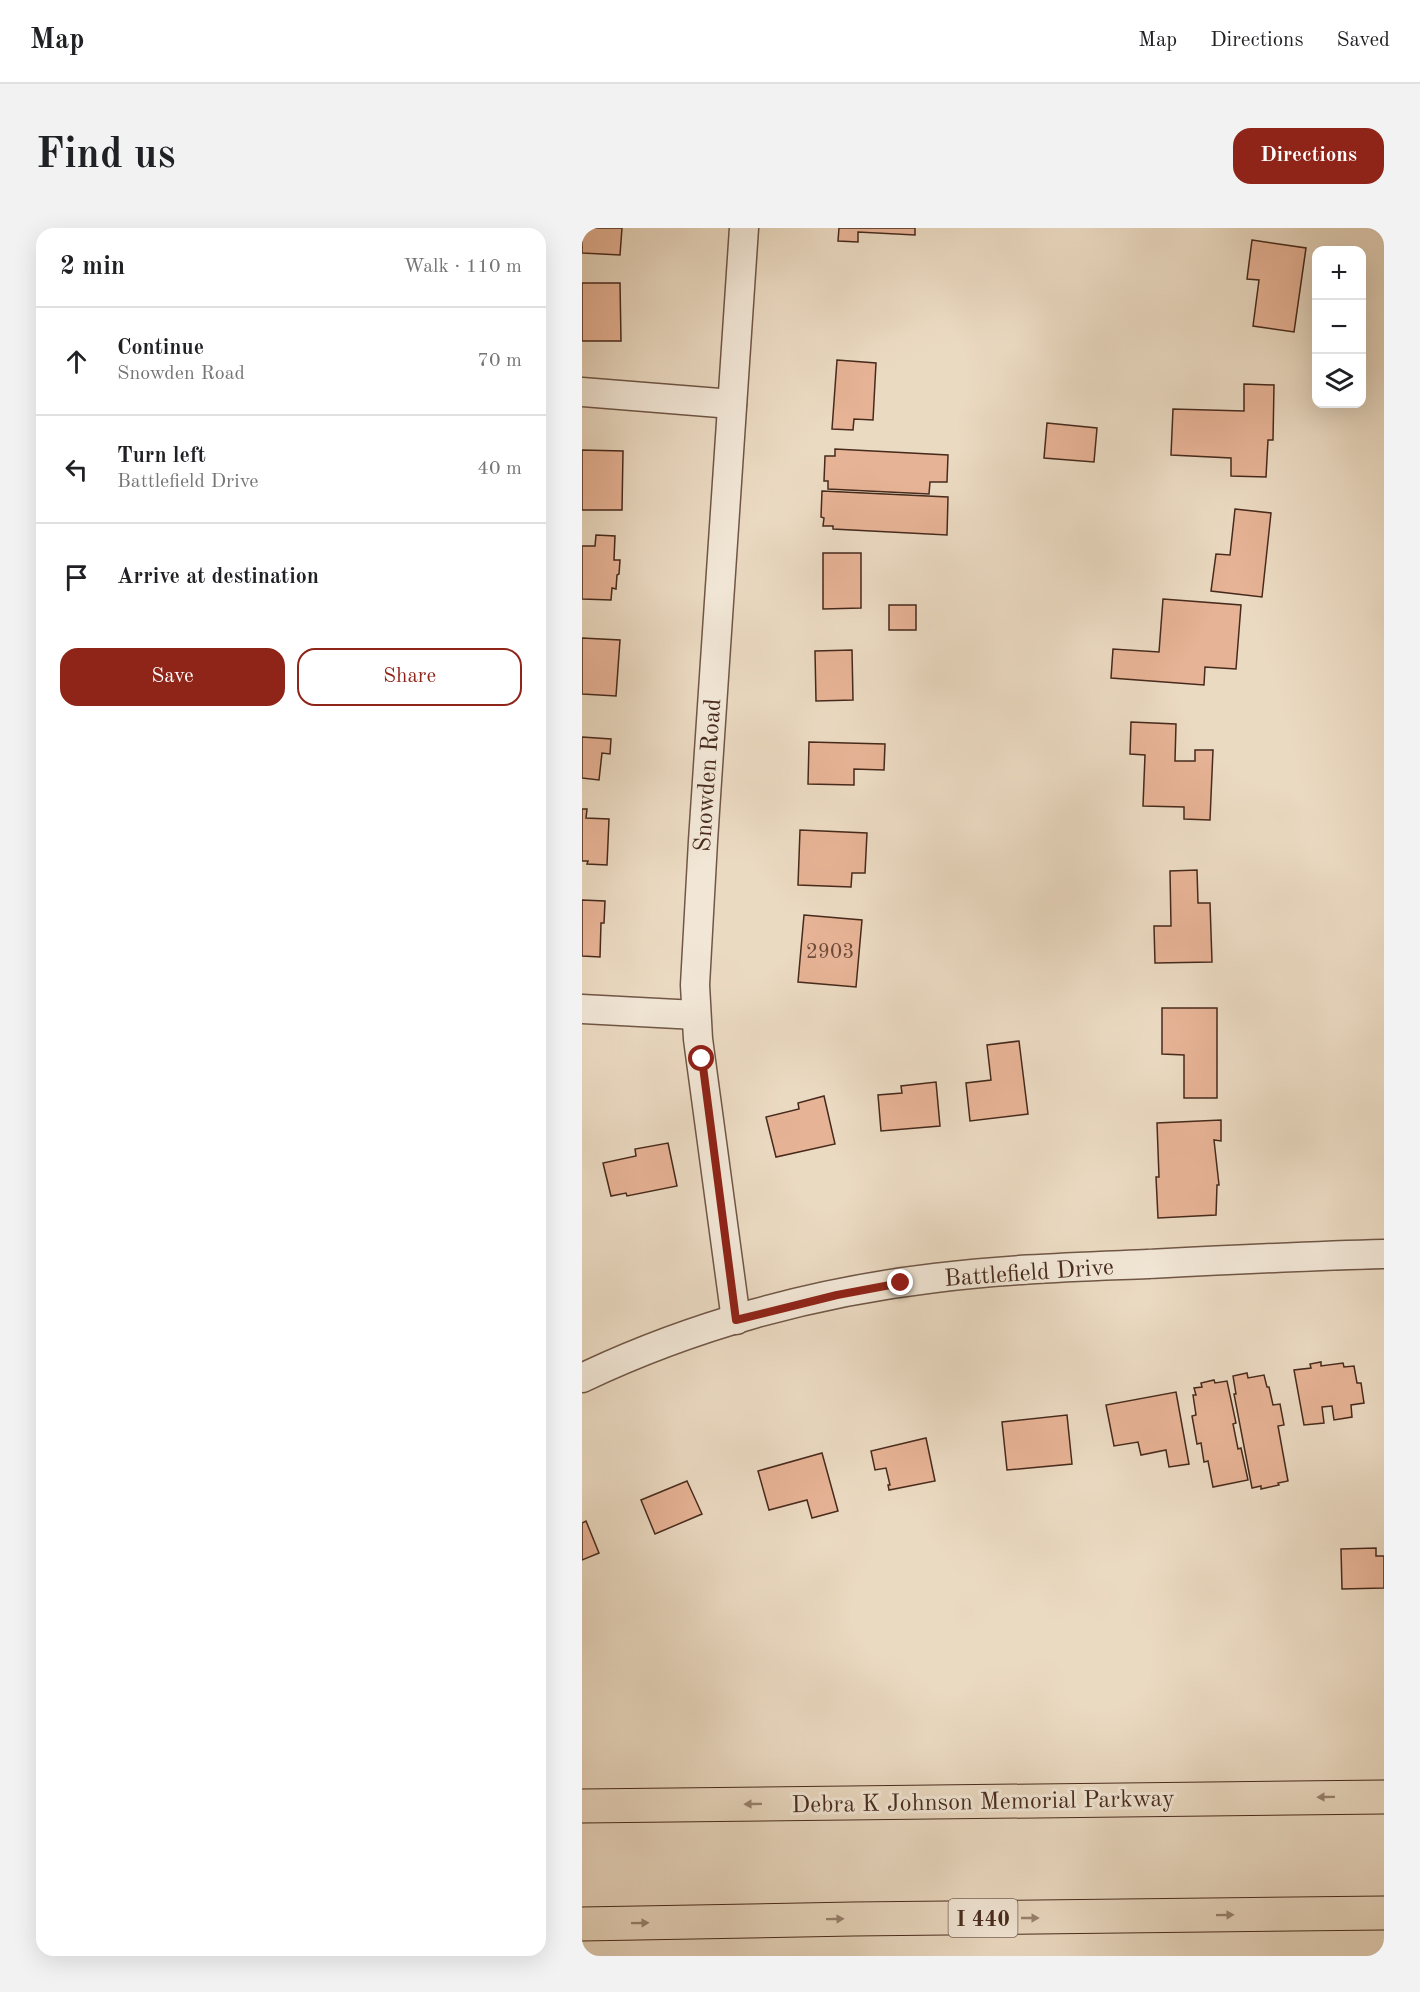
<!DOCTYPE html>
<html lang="en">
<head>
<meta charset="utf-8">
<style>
  :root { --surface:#fff; --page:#f2f2f2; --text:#202124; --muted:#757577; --line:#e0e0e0; --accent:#8f2418 }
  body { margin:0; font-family:"Old Standard TT",serif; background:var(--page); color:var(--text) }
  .controls { position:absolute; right:18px; top:18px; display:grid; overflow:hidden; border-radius:12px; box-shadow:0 6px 24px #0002 }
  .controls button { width:54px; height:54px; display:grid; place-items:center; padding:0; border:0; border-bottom:2px solid var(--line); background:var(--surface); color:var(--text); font:30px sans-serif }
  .stop { position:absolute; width:18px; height:18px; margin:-14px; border:4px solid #8f2418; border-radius:50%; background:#fff }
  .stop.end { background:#8f2418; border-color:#fff; box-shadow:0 2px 6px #0008 }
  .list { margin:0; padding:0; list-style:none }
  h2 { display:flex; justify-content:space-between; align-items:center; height:78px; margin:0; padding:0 24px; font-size:26px }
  h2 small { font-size:20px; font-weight:400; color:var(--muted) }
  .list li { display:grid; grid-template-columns:39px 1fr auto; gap:18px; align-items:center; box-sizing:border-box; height:108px; padding:0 24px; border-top:2px solid var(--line) }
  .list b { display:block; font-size:22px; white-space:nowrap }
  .list p { margin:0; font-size:20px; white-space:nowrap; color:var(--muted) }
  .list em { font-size:20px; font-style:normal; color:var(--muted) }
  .actions { display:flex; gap:12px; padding:18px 24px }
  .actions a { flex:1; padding:14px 0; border:2px solid var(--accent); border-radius:18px; text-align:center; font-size:21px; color:var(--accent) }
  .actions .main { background:var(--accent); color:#fff }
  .icon { flex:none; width:33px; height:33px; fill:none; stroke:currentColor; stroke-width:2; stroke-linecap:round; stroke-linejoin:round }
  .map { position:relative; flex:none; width:802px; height:1728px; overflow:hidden; border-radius:18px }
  header { display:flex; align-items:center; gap:36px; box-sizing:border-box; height:84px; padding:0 30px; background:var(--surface); border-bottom:2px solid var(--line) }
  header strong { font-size:28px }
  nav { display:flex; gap:33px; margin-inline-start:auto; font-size:21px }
  .intro { display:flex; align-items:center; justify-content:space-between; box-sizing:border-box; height:144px; padding:0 36px }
  h1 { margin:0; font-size:42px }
  .button { padding:15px 27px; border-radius:18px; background:var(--accent); color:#fff; font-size:21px; font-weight:700 }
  main { display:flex; gap:36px; padding:0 36px }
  aside { flex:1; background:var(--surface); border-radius:18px; box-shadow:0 6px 24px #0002 }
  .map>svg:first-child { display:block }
</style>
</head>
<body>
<header>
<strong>Map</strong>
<nav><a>Map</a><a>Directions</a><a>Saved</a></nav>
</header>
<div class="intro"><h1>Find us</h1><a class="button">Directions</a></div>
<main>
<aside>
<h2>2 min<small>Walk · 110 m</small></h2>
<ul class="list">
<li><svg class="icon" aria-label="ahead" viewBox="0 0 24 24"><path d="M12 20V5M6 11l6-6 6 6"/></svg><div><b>Continue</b><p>Snowden Road</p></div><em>70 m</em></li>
<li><svg class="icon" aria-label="left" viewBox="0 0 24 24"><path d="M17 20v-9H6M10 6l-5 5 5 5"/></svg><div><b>Turn left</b><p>Battlefield Drive</p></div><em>40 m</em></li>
<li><svg class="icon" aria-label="arrive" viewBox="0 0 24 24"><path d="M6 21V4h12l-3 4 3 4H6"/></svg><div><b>Arrive at destination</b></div></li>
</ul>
<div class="actions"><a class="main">Save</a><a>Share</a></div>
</aside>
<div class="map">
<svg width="802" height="1728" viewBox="0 0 802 1728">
  <rect width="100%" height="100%" fill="#ebdac2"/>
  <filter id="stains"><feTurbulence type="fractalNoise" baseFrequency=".00333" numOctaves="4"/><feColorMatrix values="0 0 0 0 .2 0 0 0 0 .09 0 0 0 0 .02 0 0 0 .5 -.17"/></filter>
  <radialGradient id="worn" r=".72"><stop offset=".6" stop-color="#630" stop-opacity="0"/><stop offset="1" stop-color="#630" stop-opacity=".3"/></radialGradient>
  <g fill="#e7b396" stroke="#472a1c" stroke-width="1.5">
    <path d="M0,0h40l-2,27 -38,-2z"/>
    <path d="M257,0h76v7l-57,-3v10l-20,-1z"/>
    <path d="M670,12l54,8 -12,84 -41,-6 6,-46 -12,-1z"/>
    <path d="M0,55h38l1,58h-39z"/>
    <path d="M255,132l39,3 -3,57 -19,-1 -1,11 -21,-1z"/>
    <path d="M662,156l30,1 -1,55h-5l-2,37 -35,-1v-18l-60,-3 2,-46 71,2z"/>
    <path d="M465,195l50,5 -3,34 -50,-4z"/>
    <path d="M253,221l113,6 -1,27h-17l-1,12 -101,-5v-8h-4l1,-25h10z"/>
    <path d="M0,222l41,1 -1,59h-40z"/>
    <path d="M240,263l126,6 -1,38 -114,-6v-3h-10l1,-8 -3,-1z"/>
    <path d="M653,281l36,4 -9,84 -51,-6 5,-37 14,1z"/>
    <path d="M14,307l19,1 -1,24h6l-1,14 -2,1 -1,14 -4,-1 -1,12 -29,-1v-53h13z"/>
    <path d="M241,325h38v55l-38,1z"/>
    <path d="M581,371l78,6 -5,64 -31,-2 -1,18 -93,-7 2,-29 46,3z"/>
    <rect x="307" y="377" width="27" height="25"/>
    <path d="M0,410l38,2 -4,56 -34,-2z"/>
    <path d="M270,422l1,50 -37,1 -1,-50z"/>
    <path d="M549,494l45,2 -1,37h20v-11h18l-3,70 -26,-1v-12l-41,-1 2,-51 -15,-1z"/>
    <path d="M0,509l29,2 -1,15 -8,-1 -3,27 -17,-2z"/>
    <path d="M227,514l76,2 -1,26 -30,-1v16l-46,-1z"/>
    <path d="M0,581h5l-1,9 23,1 -2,46 -20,-1 1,-3h-6z"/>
    <path d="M218,602l67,3 -2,40h-13l-1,14 -53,-2z"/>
    <path d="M615,642l1,33h12l2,59 -57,1 -1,-37h17l-1,-55z"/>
    <path d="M0,672l23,1 -1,22h-3l-1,34 -18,-1z"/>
    <path d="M222,687l58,5 -6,67 -58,-5z"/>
    <path d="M580,780h55v90h-33v-43l-22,-1z"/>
    <path d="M437,813l9,73 -58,7 -4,-38 25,-3 -4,-35z"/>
    <path d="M354,854l4,44 -59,5 -3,-36 24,-2 -1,-7z"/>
    <path d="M242,868l11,48 -59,13 -10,-40 33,-8 -1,-6z"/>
    <path d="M639,892v21l-7,-1 5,45h-2l-1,30 -58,3 -2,-41h3l-2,-54z"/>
    <path d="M86,915l9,43 -50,10 -1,-3 -15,3 -8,-33 33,-7 -1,-7z"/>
    <path d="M739,1134v4l22,-3 1,4 10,-1 3,17h4l3,20 -13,2 1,12 -18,3 -2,-14 -10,1 2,16 -20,2 -10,-55 17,-2 -1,-4z"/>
    <path d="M665,1145l1,5 16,-3 3,12h2l4,18 7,-1 4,21 -6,1 10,55 -10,2 1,2 -18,4v-3l-9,2 -18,-94h2l-3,-18z"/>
    <path d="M632,1152l1,3 12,-2 9,42 -3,1 5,25 3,-1 7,32 -35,7 -5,-26 -4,1 -3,-19 -4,1 -5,-28 4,-1 -3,-20h3l-2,-7 8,-1 -1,-4z"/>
    <path d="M594,1164l13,72 -20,3 -3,-17 -25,5 -3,-13 -24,4 -8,-41z"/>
    <path d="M485,1187l5,49 -65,6 -5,-48z"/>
    <path d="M344,1210l9,43 -46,9 -1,-5h2l-4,-17 -11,2 -4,-19z"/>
    <path d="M240,1225l16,58 -26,7 -5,-18 -38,10 -11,-39z"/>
    <path d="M105,1253l15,33 -47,20 -14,-34z"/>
    <path d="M4,1293l13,32 -17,7v-37z"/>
    <path d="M794,1320v8h8v32l-42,1 -1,-40z"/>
  </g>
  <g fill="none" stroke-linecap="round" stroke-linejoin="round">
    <defs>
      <g id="minor">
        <path d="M0,164l150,12"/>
        <path d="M0,781l114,6"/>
        <path d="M154,1092l-38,-281 -3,-54 8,-144 41,-613"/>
        <path d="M0,1150c109,-52 232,-86 353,-100 70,-9 142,-11 213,-14 79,-4 157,-8 236,-10"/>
      </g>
      <g id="motorway">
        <path d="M0,1578l802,-9"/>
        <path d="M0,1696l271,-5 531,-6"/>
      </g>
    </defs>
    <use href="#minor" stroke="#705646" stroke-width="31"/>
    <use href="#motorway" stroke="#472a1c" stroke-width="35"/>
    <use href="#minor" stroke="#f2e7d7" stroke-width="28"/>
    <use href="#motorway" stroke="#ebdac2" stroke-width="33"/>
  </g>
  <defs><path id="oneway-solid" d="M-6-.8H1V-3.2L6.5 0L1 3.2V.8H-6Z" transform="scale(1.5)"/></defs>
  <g fill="#99826f">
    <use href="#oneway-solid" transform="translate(744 1569) rotate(179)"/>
    <use href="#oneway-solid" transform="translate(171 1576) rotate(179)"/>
    <use href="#oneway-solid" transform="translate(643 1687) rotate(-1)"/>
    <use href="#oneway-solid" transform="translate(448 1690)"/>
    <use href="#oneway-solid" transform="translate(253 1691) rotate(-1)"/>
    <use href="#oneway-solid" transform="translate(58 1695) rotate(-1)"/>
  </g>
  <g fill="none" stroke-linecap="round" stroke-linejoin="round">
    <path stroke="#8f2418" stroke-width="8" d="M120,831l34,261 101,-25 64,-12"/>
  </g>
  <g text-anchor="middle" stroke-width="6" stroke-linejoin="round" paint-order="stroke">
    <g font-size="21" fill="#6f4c3a">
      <text x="248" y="730">2903</text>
    </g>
    <rect fill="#f2e7d7" stroke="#7a6354" stroke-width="1.5" x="366.5" y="1671" width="69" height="38" rx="4.5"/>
    <g font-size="22" font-weight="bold" fill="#472a1c">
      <text x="401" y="1698">I 440</text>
    </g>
    <g font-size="24" fill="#472a1c" stroke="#f2e7d7">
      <text transform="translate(125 547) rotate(-86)" y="8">Snowden Road</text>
      <text transform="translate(447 1044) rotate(-4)" y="8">Battlefield Drive</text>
      <text transform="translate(401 1573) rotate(-1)" y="8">Debra K Johnson Memorial Parkway</text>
    </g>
  </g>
  <rect width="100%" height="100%" filter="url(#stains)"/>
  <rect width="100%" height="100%" fill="url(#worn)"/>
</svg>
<div class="controls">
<button>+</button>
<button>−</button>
<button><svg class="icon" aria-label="layers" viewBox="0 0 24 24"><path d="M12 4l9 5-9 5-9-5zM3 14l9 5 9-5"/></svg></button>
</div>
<div class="stop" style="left:120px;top:831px"></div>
<div class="stop end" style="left:319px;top:1055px"></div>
</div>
</main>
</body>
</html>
